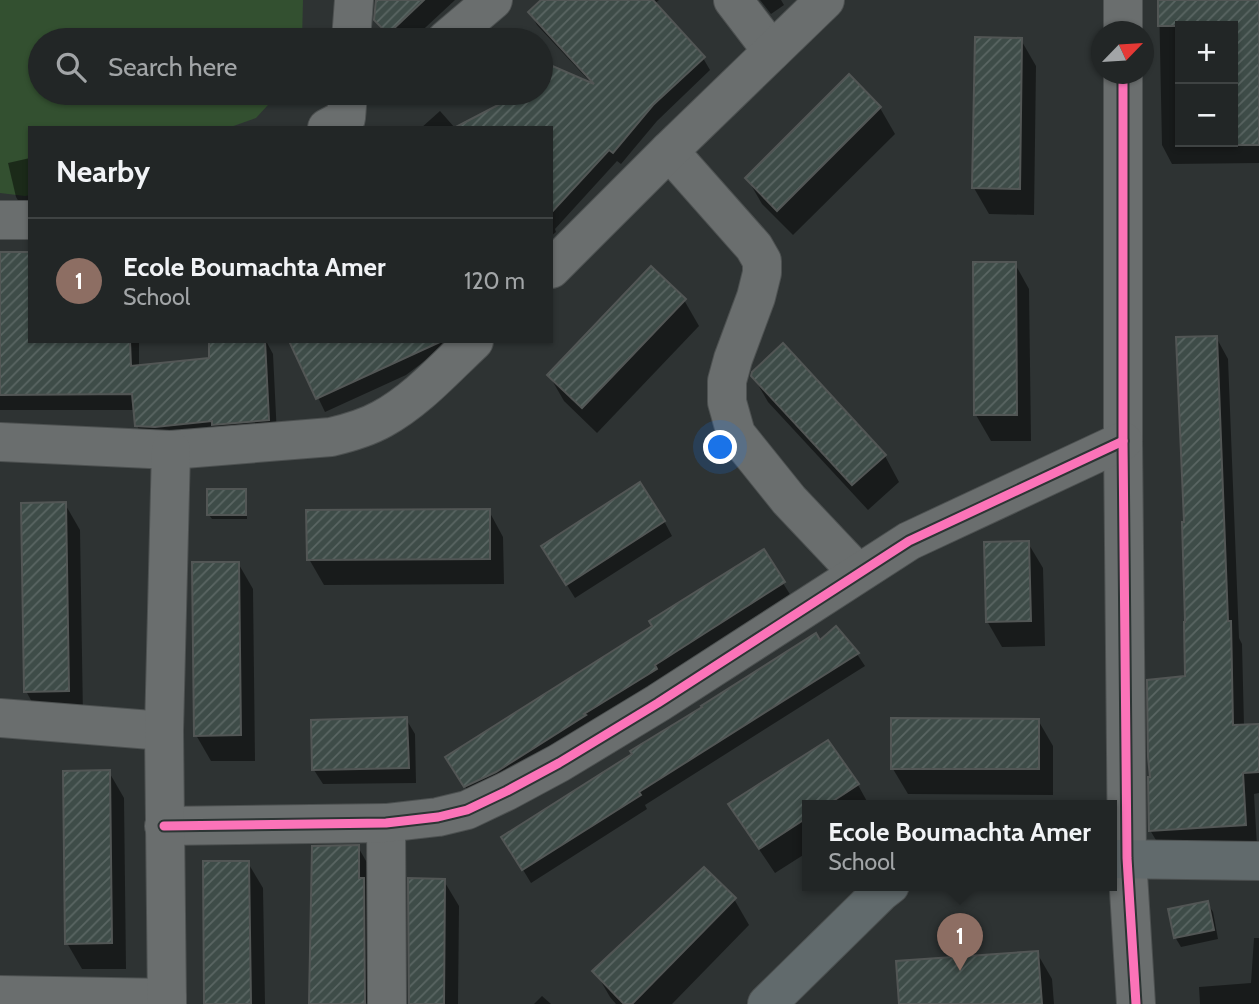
<!DOCTYPE html>
<html lang="en">
<head>
<meta charset="utf-8">
<style>
  :root { --surface:#222626; --page:#2e3232; --text:#f1f3f6; --muted:#a2a5a7; --line:#3f4343; --accent:#a7adac }
  body { margin:0; font-family:Cabin,sans-serif; background:var(--page); color:var(--text) }
  .controls { position:absolute; right:21px; top:21px; display:grid; overflow:hidden; border-radius:0px; box-shadow:0 2px 5px #0004 }
  .controls button { width:63px; height:63px; display:grid; place-items:center; padding:0; border:0; border-bottom:2px solid var(--line); background:var(--surface); color:var(--text); font:35px sans-serif }
  .compass { position:absolute; left:1091px; top:21px; width:63px; height:63px; border-radius:50%; background:var(--surface); box-shadow:0 2px 5px #0004; rotate:65deg }
  .you { position:absolute; left:721px; top:448px; width:24px; height:24px; margin:-18px; border:5px solid #fff; border-radius:50%; background:#1a73e8; box-shadow:0 0 0 10px #1a73e833 }
  .badge { display:grid; place-items:center; width:46px; height:46px; border-radius:50%; background:var(--accent); color:#fff; font-size:23px; font-weight:700 }
  .pin { position:absolute; translate:-50% -58px; filter:drop-shadow(0 2px 4px #0008) }
  .pin::after { content:''; position:absolute; top:37px; width:24px; height:21px; background:inherit; clip-path:polygon(0 0,100% 0,50% 100%) }
  .popup { position:absolute; left:802px; top:800px; width:315px; height:91px; box-sizing:border-box; display:grid; place-content:center; border-radius:0px; background:var(--surface); filter:drop-shadow(0 2px 5px #0005); font-size:23px; white-space:nowrap; color:var(--muted) }
  .popup b { font-size:26px; color:var(--text) }
  .popup::after { content:''; position:absolute; left:50%; top:100%; margin-left:-14px; border:14px solid transparent; border-top-color:var(--surface) }
  .list { margin:0; padding:0; list-style:none }
  h2 { display:flex; justify-content:space-between; align-items:center; height:91px; margin:0; padding:0 28px; font-size:30px }
  h2 small { font-size:23px; font-weight:400; color:var(--muted) }
  .list li { display:grid; grid-template-columns:46px 1fr auto; gap:21px; align-items:center; box-sizing:border-box; height:126px; padding:0 28px; border-top:2px solid var(--line) }
  .list b { display:block; font-size:26px; white-space:nowrap }
  .list p { margin:0; font-size:23px; white-space:nowrap; color:var(--muted) }
  .list em { font-size:23px; font-style:normal; color:var(--muted) }
  .icon { flex:none; width:38px; height:38px; fill:none; stroke:currentColor; stroke-width:2; stroke-linecap:round; stroke-linejoin:round }
  .map { position:relative; flex:none; width:1259px; height:1004px; overflow:hidden }
  .search { position:absolute; background:var(--surface); box-shadow:0 2px 5px #0004; left:28px; top:28px; width:525px; height:77px; display:flex; align-items:center; gap:18px; box-sizing:border-box; padding:0 24px; border-radius:38px; color:var(--muted); font-size:26px }
  .panel { position:absolute; background:var(--surface); box-shadow:0 2px 5px #0004; left:28px; top:126px; width:525px; height:217px; border-radius:0px }
  .map>svg:first-child { display:block }
</style>
</head>
<body>
<div class="map">
<svg width="1259" height="1004" viewBox="0 0 1259 1004">
  <defs>
    <pattern id="building-hatch" width="6" height="6" patternUnits="userSpaceOnUse" patternTransform="scale(1.75)"><rect width="6" height="6" fill="#3e4c48"/><path d="M-1 1l2-2M0 6l6-6M5 7l2-2" fill="none" stroke="#5a6663"/></pattern>
  </defs>
  <rect width="100%" height="100%" fill="#2e3333"/>
  <path fill="#335030" d="M0,0h303l-1,40h-262v53h239l-23,25 -28,10h-198v67l-5,1 -25,-3z"/>
  <g fill="#0007" fill-rule="evenodd">
    <path d="M377,0h78l-43,40h-24l-12,-20z"/>
    <path d="M544,0h115l-5,4 49,54 7,12 -53,51 -36,43 -4,-3 -62,68 1,3 -5,4v-108l-49,-23 -5,-10 5,-2h39v-30l52,22 -56,-60 -7,-13z"/>
    <path d="M760,0h21l3,5 -13,9z"/>
    <path d="M1159,0h100v163l-87,1 -10,-19zM1180,26h53v116h-53z"/>
    <path d="M1021,40l15,26 -2,149 -45,-1 -15,-26z"/>
    <path d="M880,108l15,26 -102,101 -31,-31 -15,-26z"/>
    <path d="M440,111l15,17h-34z"/>
    <path d="M30,158v49h-8l-6,-10 -8,-34z"/>
    <path d="M0,254l30,87h109v26l72,-7 -1,-19h56l7,13 4,82 -131,6 -9,-16 -2,-16h-135z"/>
    <path d="M1015,264l14,25 2,152h-40l-15,-26z"/>
    <path d="M684,300l15,26 -102,107 -33,-32 -15,-26z"/>
    <path d="M1216,337l12,22 11,279 3,6 2,82h15v67l-5,1 3,52 -94,6 -13,-22 37,-152z"/>
    <path d="M291,341h160l-45,34 -81,37z"/>
    <path d="M753,376l132,80 14,26 -31,28 -100,-108z"/>
    <path d="M209,491h36l2,4v24h-35l-3,-4z"/>
    <path d="M65,504l15,26 3,187h-43l-14,-26z"/>
    <path d="M489,511l14,26 1,47 -180,1 -15,-26z"/>
    <path d="M664,521l8,15 -97,62 -23,-37z"/>
    <path d="M1028,543l15,25 2,78 -43,1 -15,-26z"/>
    <path d="M763,551l28,45 -317,204 -19,-29 199,-144z"/>
    <path d="M238,563l15,26 2,172h-44l-15,-26z"/>
    <path d="M819,642l38,12 8,12 -220,139 2,4 -116,74 -20,-33 193,-142z"/>
    <path d="M406,719l9,15 1,49 -93,1 -9,-14z"/>
    <path d="M1038,720l15,26v49l-145,-1 -15,-25z"/>
    <path d="M827,742l31,43 11,20h-61v47l-33,21 -29,-43 -15,-25z"/>
    <path d="M109,772l15,26 2,171h-44l-15,-26z"/>
    <path d="M358,847l15,26 6,131h-12l-5,-8 1,8h-53z"/>
    <path d="M248,863l15,25 2,116h-59z"/>
    <path d="M444,881l15,25 -1,98h-47z"/>
    <path d="M734,899l15,26 -77,79h-56l-6,-7 -15,-26z"/>
    <path d="M1207,903l6,9 5,27 -37,8 -6,-10z"/>
    <path d="M1254,938h5v66h-59l-1,-17 52,-4z"/>
    <path d="M1037,953l15,26 2,25h-154z"/>
    <path d="M542,996l9,8h-17z"/>
  </g>
  <g fill="url(#building-hatch)" stroke="#525655" stroke-width="2">
    <path d="M376,0h48l-36,34 -14,-14z"/>
    <path d="M541,0h112l52,57 -52,48 -40,48 -4,-3 -58,63v-85h-97l46,-24 -6,-11h47v-32l53,23 -66,-72z"/>
    <path d="M1158,0h101v145h-26v-119h-75z"/>
    <path d="M975,37l47,1 -2,151 -48,-1z"/>
    <path d="M849,74l32,33 -104,104 -32,-33z"/>
    <path d="M0,252h30v89h100l1,25 78,-8v-17h56l4,79 -57,5v-4l-57,6 -20,-1 -3,-32 -132,1z"/>
    <path d="M973,262h43l1,153h-43z"/>
    <path d="M651,266l35,33 -104,109 -35,-33z"/>
    <path d="M1217,336l11,285h3l2,104 26,-1v48l-16,1 3,52 -97,6 -1,-54h2l-2,-20 -1,-77 38,-4 -1,-54h1l-3,-100h2l-8,-185z"/>
    <path d="M289,341h153l-126,58z"/>
    <path d="M783,343l103,112 -34,30 -101,-109 1,-4z"/>
    <path d="M640,482l25,39 -99,64 -25,-39z"/>
    <rect x="207" y="489" width="39" height="26"/>
    <path d="M66,502l3,189 -45,1 -3,-189z"/>
    <path d="M490,509v50l-183,1 -1,-50z"/>
    <path d="M1029,541l2,80 -45,1 -2,-80z"/>
    <path d="M764,549l21,33 -130,83 2,4 -73,45 2,1 -90,57 -32,15 -19,-30 207,-131 -3,-5z"/>
    <path d="M192,562h47l2,173 -47,1z"/>
    <path d="M836,626l23,27 -220,139 2,3 -119,75 -21,-33 131,-83 -2,-3 72,-44 -1,-1 115,-73 4,7z"/>
    <path d="M407,717l2,51 -97,2 -1,-50z"/>
    <path d="M891,718l148,1v50h-148z"/>
    <path d="M828,740l31,44 -32,21h-19v12l-49,32 -31,-45z"/>
    <path d="M110,770l2,173 -47,1 -2,-173z"/>
    <path d="M359,845v33h5l1,126h-56l3,-158z"/>
    <path d="M203,861h46l2,143h-47z"/>
    <path d="M704,867l32,31 -104,106h-8l-32,-33z"/>
    <path d="M408,878l37,1 -1,125h-35z"/>
    <path d="M1208,901l6,29 -40,8 -6,-29z"/>
    <path d="M1038,951l4,53h-143l-3,-43z"/>
  </g>
  <g fill="none" stroke-linecap="round" stroke-linejoin="round">
    <defs>
      <g id="minor">
        <path d="M733,0l39,51"/>
        <path d="M1123,32v-32"/>
        <path d="M351,40l3,-40"/>
        <path d="M446,40l47,-40"/>
        <path d="M1123,74v367l4,417 9,146"/>
        <path d="M327,128l19,-10 2,-25"/>
        <path d="M669,151l85,96 8,14v12l-6,24 -23,62 -6,22v21l9,32 53,66 69,73"/>
        <path d="M0,220h30"/>
        <path d="M551,269l118,-118 156,-151"/>
        <path d="M0,442l171,8 160,-13c17,-4 35,-9 51,-18 35,-19 63,-51 92,-78"/>
        <path d="M0,718l164,13"/>
        <path d="M386,823l1,181"/>
        <path d="M164,826l222,-3 52,-6 29,-7 40,-19 52,-28 99,-60 251,-162 214,-100"/>
        <path d="M0,995l167,3"/>
        <path d="M167,1004l-3,-273 7,-281"/>
      </g>
      <g id="major">
        <path d="M1112,859l147,2"/>
        <path d="M767,1004l114,-112 9,-7"/>
      </g>
    </defs>
    <use href="#minor" stroke="#4d5151" stroke-width="40"/>
    <use href="#major" stroke="#4d5151" stroke-width="40"/>
    <use href="#minor" stroke="#6a6e6e" stroke-width="38"/>
    <use href="#major" stroke="#616a6c" stroke-width="38"/>
    <defs>
      <g id="cycleway">
        <path d="M1123,74v367l4,417 9,146"/>
        <path d="M164,826l222,-3 52,-6 29,-7 40,-19 52,-28 99,-60 251,-162 214,-100"/>
      </g>
    </defs>
    <use href="#cycleway" stroke="#2c3534" stroke-width="13"/>
    <use href="#cycleway" stroke="#fb73b8" stroke-width="9"/>
  </g>
</svg>
<div class="controls">
<button>+</button>
<button>−</button>
</div>
<svg class="compass" viewBox="-18 -18 36 36"><path d="M0-13l5 13h-10z" fill="#e53935"/><path d="M0 13l5-13h-10z" fill="#a2a5a7"/></svg>
<div class="you"></div>
<div class="pin badge" style="left:960px;top:971px;background:#8d6e63">1</div>
<div class="popup"><b>Ecole Boumachta Amer</b>School</div>
<div class="search"><svg class="icon" aria-label="search" viewBox="0 0 24 24"><circle cx="10" cy="10" r="6"/><path d="M15 15l6 6"/></svg>Search here</div>
<section class="panel">
<h2>Nearby<small></small></h2>
<ul class="list">
<li><span class="badge" style="background:#8d6e63">1</span><div><b>Ecole Boumachta Amer</b><p>School</p></div><em>120 m</em></li>
</ul>
</section>
</div>
</body>
</html>
